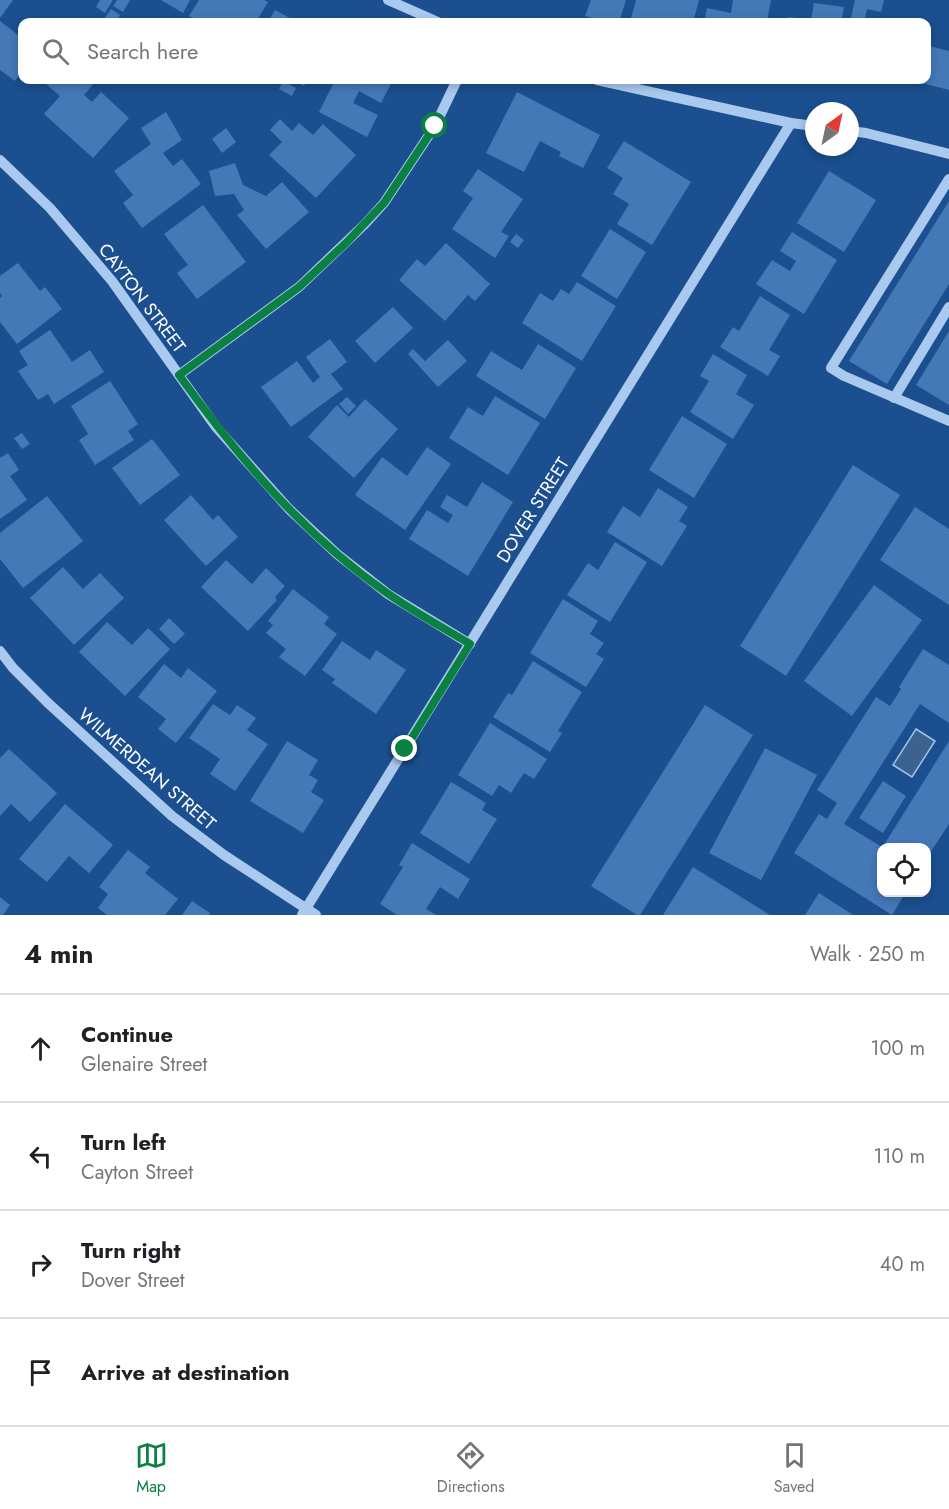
<!DOCTYPE html>
<html lang="en">
<head>
<meta charset="utf-8">
<style>
  :root { --surface:#fff; --page:#f2f2f2; --text:#202124; --muted:#757577; --line:#e0e0e0; --accent:#0b8043 }
  body { margin:0; font-family:Jost,sans-serif; background:var(--page); color:var(--text) }
  .controls { position:absolute; right:18px; bottom:18px; display:grid; overflow:hidden; border-radius:12px; box-shadow:0 3px 9px #0003 }
  .controls button { width:54px; height:54px; display:grid; place-items:center; padding:0; border:0; border-bottom:2px solid var(--line); background:var(--surface); color:var(--text); font:30px sans-serif }
  .compass { position:absolute; left:805px; top:102px; width:54px; height:54px; border-radius:50%; background:var(--surface); box-shadow:0 3px 9px #0003; rotate:33deg }
  .stop { position:absolute; width:18px; height:18px; margin:-14px; border:4px solid #0b8043; border-radius:50%; background:#fff }
  .stop.end { background:#0b8043; border-color:#fff; box-shadow:0 2px 6px #0008 }
  .list { margin:0; padding:0; list-style:none }
  h2 { display:flex; justify-content:space-between; align-items:center; height:78px; margin:0; padding:0 24px; font-size:26px }
  h2 small { font-size:20px; font-weight:400; color:var(--muted) }
  .list li { display:grid; grid-template-columns:39px 1fr auto; gap:18px; align-items:center; box-sizing:border-box; height:108px; padding:0 24px; border-top:2px solid var(--line) }
  .list b { display:block; font-size:22px; white-space:nowrap }
  .list p { margin:0; font-size:20px; white-space:nowrap; color:var(--muted) }
  .list em { font-size:20px; font-style:normal; color:var(--muted) }
  .icon { flex:none; width:33px; height:33px; fill:none; stroke:currentColor; stroke-width:2; stroke-linecap:round; stroke-linejoin:round }
  .map { position:relative; flex:none; width:949px; height:915px; overflow:hidden }
  .search { position:absolute; background:var(--surface); box-shadow:0 3px 9px #0003; left:18px; right:18px; top:18px; height:66px; display:flex; align-items:center; gap:15px; box-sizing:border-box; padding:0 21px; border-radius:12px; color:var(--muted); font-size:22px }
  .sheet { height:510px; background:var(--surface) }
  nav { display:flex; justify-content:space-around; align-items:center; box-sizing:border-box; height:84px; border-top:2px solid var(--line); background:var(--surface); font-size:16px; color:var(--muted) }
  nav a { display:grid; justify-items:center; gap:3px }
  nav .on { color:var(--accent) }
  .map>svg:first-child { display:block }
</style>
</head>
<body>
<div class="map">
<svg width="949" height="915" viewBox="0 0 949 915">
  <rect width="100%" height="100%" fill="#1b4f8f"/>
  <path fill="#3c6290" stroke="#9cc4f0" stroke-width="1.5" d="M916,729l19,12 -23,36 -19,-12z"/>
  <g fill="#4478b7">
    <path d="M0,0h13l-13,18z"/>
    <path d="M100,0h13l-8,13 -9,-6z"/>
    <path d="M117,0h13l-7,12 -10,-6z"/>
    <path d="M161,0h29l-7,13z"/>
    <path d="M199,0h65l4,2 -12,20h-56l-11,-6z"/>
    <path d="M591,0h35l-7,22h-13l-21,-6z"/>
    <path d="M636,0h63l-6,22h-63z"/>
    <path d="M733,0h38l-4,22h-63l3,-14 24,5z"/>
    <path d="M855,0h29l-3,12 -14,-3 -3,13h-14z"/>
    <path d="M814,3l30,4 -3,15h-53v-5l23,3z"/>
    <path d="M111,9l9,6 -4,7h-14z"/>
    <path d="M275,10l22,12h-29z"/>
    <path d="M0,21l22,17v32l-7,11 -15,-11z"/>
    <path d="M926,45l23,6v39l-39,-10h16z"/>
    <path d="M41,80h52l2,2 -11,13 8,7 9,-10 28,26 -36,40 -49,-44 16,-18z"/>
    <path d="M292,80h15l-3,6z"/>
    <path d="M335,80h58l-12,23 -22,-12 -6,12 25,12 -11,22 -48,-25z"/>
    <path d="M283,81l13,7 -4,8 -13,-7z"/>
    <path d="M517,92l83,43 -17,33 -24,-12 2,-4 -21,-11 -16,31 -38,-19z"/>
    <path d="M166,112l16,28 -19,13 10,13 9,-7 19,25 -59,44 -19,-25 10,-8 -19,-24 37,-27 -10,-16z"/>
    <path d="M280,119l12,12 7,-8 14,12 10,-11 33,31 -40,43 -47,-43 13,-13 -12,-12z"/>
    <path d="M226,128l10,14 -14,11 -10,-14z"/>
    <path d="M624,141l67,41 -39,63 -35,-21 12,-20 -16,-10 10,-16 -16,-10z"/>
    <path d="M235,163l8,22 23,11 16,-14 27,30 -43,37 -29,-34 7,-5 -10,-16 -19,2 -6,-25z"/>
    <path d="M478,169l45,30 -22,33 8,4 -14,22 -43,-29 21,-31 -10,-7z"/>
    <path d="M829,171l47,29 -32,52 -47,-29z"/>
    <path d="M949,201v83l-62,100 -38,-23z"/>
    <path d="M203,205l43,57 -49,37 -20,-26 11,-8 -24,-31z"/>
    <path d="M610,229l36,23 -29,47 -36,-23z"/>
    <path d="M792,232l45,28 -33,54 -48,-30 16,-24 18,11 6,-10 -16,-10z"/>
    <path d="M516,234l8,6 -6,8 -8,-6z"/>
    <path d="M446,243l44,41 -15,17 -7,-6 -23,26 -46,-41 18,-21 8,7z"/>
    <path d="M18,263l22,28 5,-4 17,22 -45,35 -17,-22v-24l2,-2 -2,-3v-17z"/>
    <path d="M577,282l39,24 -34,55 -60,-38 18,-30 13,8 8,-12 8,5z"/>
    <path d="M760,296l30,19 -21,35 11,6 -12,20 -48,-29 13,-20 6,4z"/>
    <path d="M393,307l20,21 -38,35 -20,-22z"/>
    <path d="M50,330l22,32 18,-12 14,22 -50,32 -6,-10 -10,6 -20,-29 10,-6 -9,-14z"/>
    <path d="M949,331v74l-33,-20z"/>
    <path d="M330,339l17,23 -16,12 12,15 -52,38 -30,-40 36,-26 16,22 7,-6 -14,-20z"/>
    <path d="M448,340l19,21 -29,26 -30,-33 5,-5 12,12z"/>
    <path d="M538,344l38,24 -31,51 -69,-43 15,-25 31,19z"/>
    <path d="M713,354l34,21 -11,19 18,11 -21,34 -43,-27 19,-31 -9,-5z"/>
    <path d="M110,381l28,43 -10,7 6,9 -39,25 -16,-25 9,-6 -17,-28z"/>
    <path d="M495,396l45,27 -32,52 -59,-37 19,-31 15,9z"/>
    <path d="M347,397l9,9 -8,8 -9,-10z"/>
    <path d="M365,399l33,30 -44,49 -46,-41 29,-32 12,12z"/>
    <path d="M682,416l45,28 -33,54 -45,-28z"/>
    <path d="M22,433l8,11 -8,5 -8,-11z"/>
    <path d="M152,439l28,36 -40,30 -28,-37z"/>
    <path d="M427,447l24,17 -46,66 -50,-35 27,-38 25,19z"/>
    <path d="M8,453l11,17 -9,6 17,24 -27,19v-61z"/>
    <path d="M853,465l47,30 -114,181 -46,-30z"/>
    <path d="M482,482l31,20 -45,74 -59,-37 18,-29 21,13 5,-8 -13,-8 7,-12 20,12z"/>
    <path d="M658,488l30,19 -9,14 8,5 -25,40 -55,-34 16,-26 17,11z"/>
    <path d="M191,495l22,25 5,-5 20,22 -32,29 -42,-46z"/>
    <path d="M47,496l36,45 -60,47 -23,-29v-26z"/>
    <path d="M915,507l34,22v76l-69,-45z"/>
    <path d="M615,542l32,20 -37,60 -43,-27 21,-32 10,7z"/>
    <path d="M226,560l26,24 14,-16 19,18 -10,11 2,3 -29,31 -47,-44z"/>
    <path d="M63,567l20,22 17,-16 24,25 -50,47 -44,-47z"/>
    <path d="M874,585l48,35 -70,96 -48,-35z"/>
    <path d="M293,589l36,28 -5,7 13,10 -32,42 -26,-19 7,-8 -20,-16 7,-8 -5,-4z"/>
    <path d="M563,599l35,22 -8,13 14,9 -8,11 8,5 -18,28 -56,-34z"/>
    <path d="M169,618l16,16 -11,10 -15,-15z"/>
    <path d="M107,622l25,23 16,-17 22,21 -45,47 -46,-44z"/>
    <path d="M342,641l28,19 6,-10 30,20 -30,44 -44,-31 3,-4 -13,-9z"/>
    <path d="M923,649l26,16v58l-29,-19 -76,120 38,23v45h24l-14,23 -98,-62 25,-39 8,5 10,-16 -20,-13 59,-93 14,9 11,-17 -2,-2z"/>
    <path d="M533,661l49,31 -24,39 4,2 -12,19 -57,-35 15,-24 4,2z"/>
    <path d="M164,664l17,14 7,-10 29,23 -41,52 -18,-14 8,-10 -28,-22z"/>
    <path d="M213,704l17,11 7,-10 19,13 -9,12 21,14 -33,47 -25,-17 10,-15 -31,-21z"/>
    <path d="M705,705l48,30 -113,180h-3l-46,-29z"/>
    <path d="M490,723l57,36 -13,20 -10,-6 -13,20 -12,-8 -7,11 -34,-21z"/>
    <path d="M287,741l31,19 -9,15 9,5 -7,12 13,8 -21,33 -53,-32z"/>
    <path d="M949,741v83l-23,35v-11h-44z"/>
    <path d="M765,748l52,27 -56,105 -52,-27z"/>
    <path d="M9,749l48,44 -27,29 -19,-18 -11,12v-58z"/>
    <path d="M883,781l23,15 -23,37 -24,-15z"/>
    <path d="M451,782l35,21 -4,7 15,9 -28,45 -49,-31z"/>
    <path d="M65,804l48,41 -24,28 -20,-17 -22,26 -28,-23z"/>
    <path d="M412,843l58,36 -12,20 -18,-12 -14,22 10,6h-39l-17,-11 23,-37 -4,-2z"/>
    <path d="M128,850l22,17 -5,6 33,26 -13,16h-58l-9,-7 10,-14 -9,-7z"/>
    <path d="M693,867l77,48h-107z"/>
    <path d="M819,893l34,22h-48z"/>
    <path d="M0,897l10,8 -7,10h-3z"/>
    <path d="M192,901l18,12 -1,2h-27z"/>
  </g>
  <g fill="none" stroke-linecap="round" stroke-linejoin="round">
    <g stroke="#a9c9ee" stroke-width="10">
      <path d="M388,0l50,22"/>
      <path d="M597,80l194,43 23,3"/>
      <path d="M850,131l16,2 83,21"/>
      <path d="M0,160l50,48 62,73 104,146 73,82 48,45 51,40 82,50"/>
      <path d="M949,179l-118,189 13,8 105,45"/>
      <path d="M179,375l120,-88 66,-63 19,-21 51,-77 22,-46"/>
      <path d="M894,398l55,-91"/>
      <path d="M0,651l13,17 35,35 124,113 52,39 92,60"/>
      <path d="M302,915l489,-792"/>
    </g>
  </g>
  <g fill="none" stroke-linecap="round" stroke-linejoin="round">
    <path stroke="#0b8043" stroke-width="8" d="M405,749l65,-105c-28,-17 -56,-32 -83,-51 -83,-58 -149,-136 -208,-218l120,-88 48,-45 37,-39 51,-77"/>
  </g>
  <g text-anchor="middle" stroke-width="5" stroke-linejoin="round" paint-order="stroke">
    <g font-size="18" fill="#fff" stroke="#1b4f8f">
      <text transform="translate(142 298) rotate(53)" y="6">CAYTON STREET</text>
      <text transform="translate(533 510) rotate(-58)" y="6">DOVER STREET</text>
      <text transform="translate(147 769) rotate(41)" y="6">WILMERDEAN STREET</text>
    </g>
  </g>
</svg>
<div class="controls">
<button><svg class="icon" aria-label="locate" viewBox="0 0 24 24"><circle cx="12" cy="12" r="6"/><path d="M12 2v4M12 18v4M2 12h4M18 12h4"/></svg></button>
</div>
<svg class="compass" viewBox="-18 -18 36 36"><path d="M0-13l5 13h-10z" fill="#e53935"/><path d="M0 13l5-13h-10z" fill="#757577"/></svg>
<div class="stop" style="left:435px;top:126px"></div>
<div class="stop end" style="left:405px;top:749px"></div>
<div class="search"><svg class="icon" aria-label="search" viewBox="0 0 24 24"><circle cx="10" cy="10" r="6"/><path d="M15 15l6 6"/></svg>Search here</div>
</div>
<section class="sheet">
<h2>4 min<small>Walk · 250 m</small></h2>
<ul class="list">
<li><svg class="icon" aria-label="ahead" viewBox="0 0 24 24"><path d="M12 20V5M6 11l6-6 6 6"/></svg><div><b>Continue</b><p>Glenaire Street</p></div><em>100 m</em></li>
<li><svg class="icon" aria-label="left" viewBox="0 0 24 24"><path d="M17 20v-9H6M10 6l-5 5 5 5"/></svg><div><b>Turn left</b><p>Cayton Street</p></div><em>110 m</em></li>
<li><svg class="icon" aria-label="right" viewBox="0 0 24 24"><path d="M7 20v-9h11M14 6l5 5-5 5"/></svg><div><b>Turn right</b><p>Dover Street</p></div><em>40 m</em></li>
<li><svg class="icon" aria-label="arrive" viewBox="0 0 24 24"><path d="M6 21V4h12l-3 4 3 4H6"/></svg><div><b>Arrive at destination</b></div></li>
</ul>
</section>
<nav>
<a class="on"><svg class="icon" aria-label="map" viewBox="0 0 24 24"><path d="M3 6l6-2 6 2 6-2v14l-6 2-6-2-6 2zM9 4v14M15 6v14"/></svg>Map</a>
<a><svg class="icon" aria-label="directions" viewBox="0 0 24 24"><path d="M12 3l9 9-9 9-9-9zM9 14v-3h6M13 9l2 2-2 2"/></svg>Directions</a>
<a><svg class="icon" aria-label="saved" viewBox="0 0 24 24"><path d="M7 4h10v16l-5-4-5 4z"/></svg>Saved</a>
</nav>
</body>
</html>
